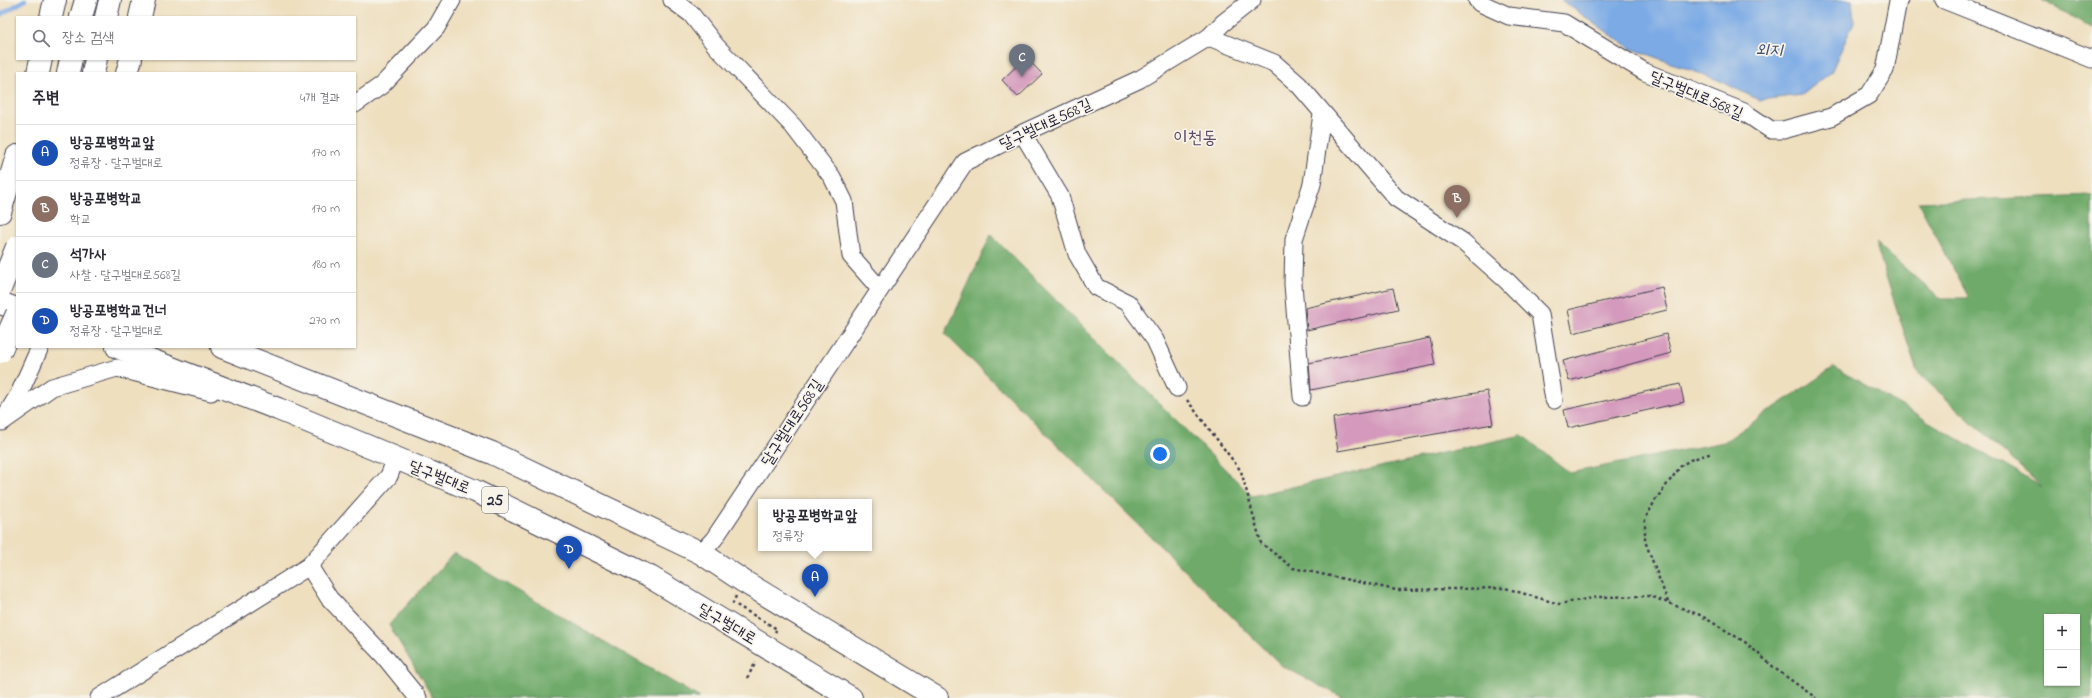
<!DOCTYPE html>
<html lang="ko">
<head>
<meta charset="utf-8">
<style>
  :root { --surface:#fff; --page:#f2f2f3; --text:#2b2b33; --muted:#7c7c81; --line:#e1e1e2; --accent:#1f6fb2 }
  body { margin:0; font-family:"Indie Flower","Poor Story",sans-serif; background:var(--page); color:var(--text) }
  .controls { position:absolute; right:12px; bottom:12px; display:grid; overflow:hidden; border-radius:0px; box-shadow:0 1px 3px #0004 }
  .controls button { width:36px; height:36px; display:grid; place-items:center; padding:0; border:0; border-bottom:1px solid var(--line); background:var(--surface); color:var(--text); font:20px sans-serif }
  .you { position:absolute; left:1160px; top:454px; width:14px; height:14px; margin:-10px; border:3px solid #fff; border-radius:50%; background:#1a73e8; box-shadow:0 0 0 6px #1a73e833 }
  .badge { display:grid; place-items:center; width:26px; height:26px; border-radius:50%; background:var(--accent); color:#fff; font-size:13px; font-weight:700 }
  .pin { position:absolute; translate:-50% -33px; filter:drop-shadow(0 1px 2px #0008) }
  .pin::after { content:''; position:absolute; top:21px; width:14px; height:12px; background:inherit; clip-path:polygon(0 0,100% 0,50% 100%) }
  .popup { position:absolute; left:758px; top:499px; width:114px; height:52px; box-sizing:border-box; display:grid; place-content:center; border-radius:0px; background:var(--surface); filter:drop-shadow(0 1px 3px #0005); font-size:13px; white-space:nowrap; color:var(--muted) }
  .popup b { font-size:15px; color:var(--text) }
  .popup::after { content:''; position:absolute; left:50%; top:100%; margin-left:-8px; border:8px solid transparent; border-top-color:var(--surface) }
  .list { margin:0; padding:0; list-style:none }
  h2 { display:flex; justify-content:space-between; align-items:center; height:52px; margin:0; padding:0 16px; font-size:17px }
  h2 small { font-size:13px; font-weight:400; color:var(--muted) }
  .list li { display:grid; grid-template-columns:26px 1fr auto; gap:12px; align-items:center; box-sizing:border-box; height:56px; padding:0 16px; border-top:1px solid var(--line) }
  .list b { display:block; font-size:15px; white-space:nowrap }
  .list p { margin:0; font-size:13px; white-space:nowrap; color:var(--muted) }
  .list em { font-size:13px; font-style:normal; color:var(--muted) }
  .icon { flex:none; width:22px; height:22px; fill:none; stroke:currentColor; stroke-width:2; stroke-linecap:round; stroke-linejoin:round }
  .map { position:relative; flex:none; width:2092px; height:698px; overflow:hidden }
  .search { position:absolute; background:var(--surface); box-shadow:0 1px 3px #0004; left:16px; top:16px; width:340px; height:44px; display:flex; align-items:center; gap:10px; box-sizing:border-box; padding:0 14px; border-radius:0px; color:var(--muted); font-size:15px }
  .panel { position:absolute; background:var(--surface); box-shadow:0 1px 3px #0004; left:16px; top:72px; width:340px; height:276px; border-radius:0px }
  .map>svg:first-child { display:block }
</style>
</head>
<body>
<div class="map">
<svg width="2092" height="698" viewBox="0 0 2092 698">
  <rect width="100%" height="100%" fill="#f7f3e8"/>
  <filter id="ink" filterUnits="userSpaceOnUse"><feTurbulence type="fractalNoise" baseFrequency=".025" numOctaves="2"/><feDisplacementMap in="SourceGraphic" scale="8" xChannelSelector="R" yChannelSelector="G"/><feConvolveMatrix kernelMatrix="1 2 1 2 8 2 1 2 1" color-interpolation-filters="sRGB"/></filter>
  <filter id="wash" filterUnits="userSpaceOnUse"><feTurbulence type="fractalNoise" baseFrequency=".012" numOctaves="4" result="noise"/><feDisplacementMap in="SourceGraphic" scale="16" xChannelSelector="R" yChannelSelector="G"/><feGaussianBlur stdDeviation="0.9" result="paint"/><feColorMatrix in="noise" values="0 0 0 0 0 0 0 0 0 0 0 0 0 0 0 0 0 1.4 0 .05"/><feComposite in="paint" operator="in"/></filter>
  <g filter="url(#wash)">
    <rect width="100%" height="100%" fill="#eedfbf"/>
    <g fill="#70aa6a" stroke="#496652" fill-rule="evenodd">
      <path d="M2042,0h50v28z"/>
      <path d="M2092,195v503h-748l-62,-32 -337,-332 46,-99 261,261 270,-61 48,38 154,-31 110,-75 208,120 -125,-115 -42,-130 64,56h30l-51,-96zM2047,617h30v66h-30z"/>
      <path d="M454,553l246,145h-267l-44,-73z"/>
    </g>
    <path fill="#7baae5" stroke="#4e6690" d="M1561,0h291l2,22 -23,50 -29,23 -43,5 -41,-20 -88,-32z"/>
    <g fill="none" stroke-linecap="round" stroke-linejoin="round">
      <path stroke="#7baae5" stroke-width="4.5" d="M0,15l25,-15"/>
    </g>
    <g id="blocks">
      <g fill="#d499bc">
        <path d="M1026,57l16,17 -24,23 -16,-17z"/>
        <path d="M1662,287l5,23 -94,23 -5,-23z"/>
        <path d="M1393,288l5,21 -91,21 -2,-22z"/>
        <path d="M1666,334l5,19 -102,28 -6,-20z"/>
        <path d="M1430,338l5,27 -124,25 -2,-27z"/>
        <path d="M1680,384l4,18 -116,26 -4,-18z"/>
        <path d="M1487,391l6,33 -155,27 -5,-33z"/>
      </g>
    </g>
  </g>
  <g filter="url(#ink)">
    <use href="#blocks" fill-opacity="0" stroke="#413e4f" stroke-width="1"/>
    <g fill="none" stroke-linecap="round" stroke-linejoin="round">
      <defs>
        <g id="minor">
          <path d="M672,0l19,14 25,32 77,80 39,51 12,24 7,55 28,32"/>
          <path d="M1477,0l3,3 29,13 55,7 81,49 99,40 27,18h12l48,-13 38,-22 16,-25 13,-69 1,-1"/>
          <path d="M1944,0l148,59"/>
          <path d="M1209,37l65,26 25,22 97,113 67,44 44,39 33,33 14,86"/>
          <path d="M355,104l27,-19 54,-57 16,-28"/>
          <path d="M1023,134l37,62 17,58 19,33 32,16 27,37 22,48"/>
          <path d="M1302,397l-9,-113 1,-45 18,-55 10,-70"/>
          <path d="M5,417l14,-23 21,-47"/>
          <path d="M2,422l50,-35 65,-19 94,24"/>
          <path d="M396,458l-7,18 -80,90 20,32 55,58 34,42"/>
          <path d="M701,553l13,-14 251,-377 58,-29 117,-54 69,-42 14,-14 29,-23"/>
          <path d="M99,698l210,-132"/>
        </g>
        <g id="major">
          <path d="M0,303l17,6"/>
          <path d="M117,347l161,62 197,82 175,86 201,121"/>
          <path d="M222,347l270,106 209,100 42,28 194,117"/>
        </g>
        <g id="highway">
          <path d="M51,17l4,-17"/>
          <path d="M81,17l5,-17"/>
          <path d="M106,17l4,-17"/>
          <path d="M140,17l4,-17"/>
          <path d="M38,73l3,-14"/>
          <path d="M68,73l3,-14"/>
          <path d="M93,73l3,-14"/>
          <path d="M127,73l4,-14"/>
          <path d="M0,212l17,-56"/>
        </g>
      </defs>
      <use href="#minor" stroke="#413e4f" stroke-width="19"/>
      <use href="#major" stroke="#413e4f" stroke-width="24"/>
      <use href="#highway" stroke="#413e4f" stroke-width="24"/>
      <g stroke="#413e4f" stroke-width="2.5" stroke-dasharray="3 3" stroke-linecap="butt">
        <path d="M1187,400l54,71 20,72 32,25 103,22 109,-2 54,16 40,-7 51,-1 50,19 45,27 32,28 39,28"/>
        <path d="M736,596l-3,7 44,26 -2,3"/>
        <path d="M1668,602l-23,-61v-22l11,-20 25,-33 9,-6 22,-7"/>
        <path d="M747,678l9,-16"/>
      </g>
      <use href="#minor" stroke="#fff" stroke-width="17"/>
      <use href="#major" stroke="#fff" stroke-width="22"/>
      <use href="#highway" stroke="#fff" stroke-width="22"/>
      <defs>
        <g id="highway-bridge">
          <path d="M0,289l17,-42"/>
          <path d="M0,352l17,-38"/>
        </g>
      </defs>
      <use href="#highway-bridge" stroke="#413e4f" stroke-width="24" stroke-linecap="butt"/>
      <use href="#highway-bridge" stroke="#fff" stroke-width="22"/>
    </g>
  </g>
  <g text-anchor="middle" stroke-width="3.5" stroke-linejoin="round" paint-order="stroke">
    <rect fill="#f7f3e8" stroke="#62616f" stroke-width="1" x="482" y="487" width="26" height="26" rx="3"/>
    <g font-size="15" font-weight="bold" fill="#22223b">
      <text x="495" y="505">25</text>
    </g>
    <g font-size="16" fill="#22223b" stroke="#f7f3e8">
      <text transform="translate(1697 94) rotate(23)" y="6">달구벌대로568길</text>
      <text transform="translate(1045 123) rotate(-25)" y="6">달구벌대로568길</text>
      <text transform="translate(791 422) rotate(-57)" y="6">달구벌대로568길</text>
      <text transform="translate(440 476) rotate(22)" y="6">달구벌대로</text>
      <text transform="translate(728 623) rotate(31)" y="6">달구벌대로</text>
    </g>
    <g font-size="17" font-style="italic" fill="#415276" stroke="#f7f3e8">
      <text x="1769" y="55">외지</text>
    </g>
    <g font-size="18" fill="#604c68" stroke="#f7f3e8">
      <text x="1195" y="143">이천동</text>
    </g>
  </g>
</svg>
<div class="controls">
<button>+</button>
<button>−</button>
</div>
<div class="you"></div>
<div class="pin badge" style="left:815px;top:597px;background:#1a4fb4">A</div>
<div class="popup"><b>방공포병학교앞</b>정류장</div>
<div class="pin badge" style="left:1457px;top:218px;background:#8d6e63">B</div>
<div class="pin badge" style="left:1022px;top:77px;background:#6b7280">C</div>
<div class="pin badge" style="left:569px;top:569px;background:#1a4fb4">D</div>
<div class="search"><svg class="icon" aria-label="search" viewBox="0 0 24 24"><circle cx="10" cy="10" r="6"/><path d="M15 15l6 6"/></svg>장소 검색</div>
<section class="panel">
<h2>주변<small>4개 결과</small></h2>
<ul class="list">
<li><span class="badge" style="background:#1a4fb4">A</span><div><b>방공포병학교앞</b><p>정류장 · 달구벌대로</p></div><em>170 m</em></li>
<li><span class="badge" style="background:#8d6e63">B</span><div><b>방공포병학교</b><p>학교</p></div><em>170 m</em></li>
<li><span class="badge" style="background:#6b7280">C</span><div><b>석가사</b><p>사찰 · 달구벌대로568길</p></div><em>180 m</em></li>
<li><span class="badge" style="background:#1a4fb4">D</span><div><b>방공포병학교건너</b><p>정류장 · 달구벌대로</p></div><em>270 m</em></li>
</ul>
</section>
</div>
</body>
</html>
